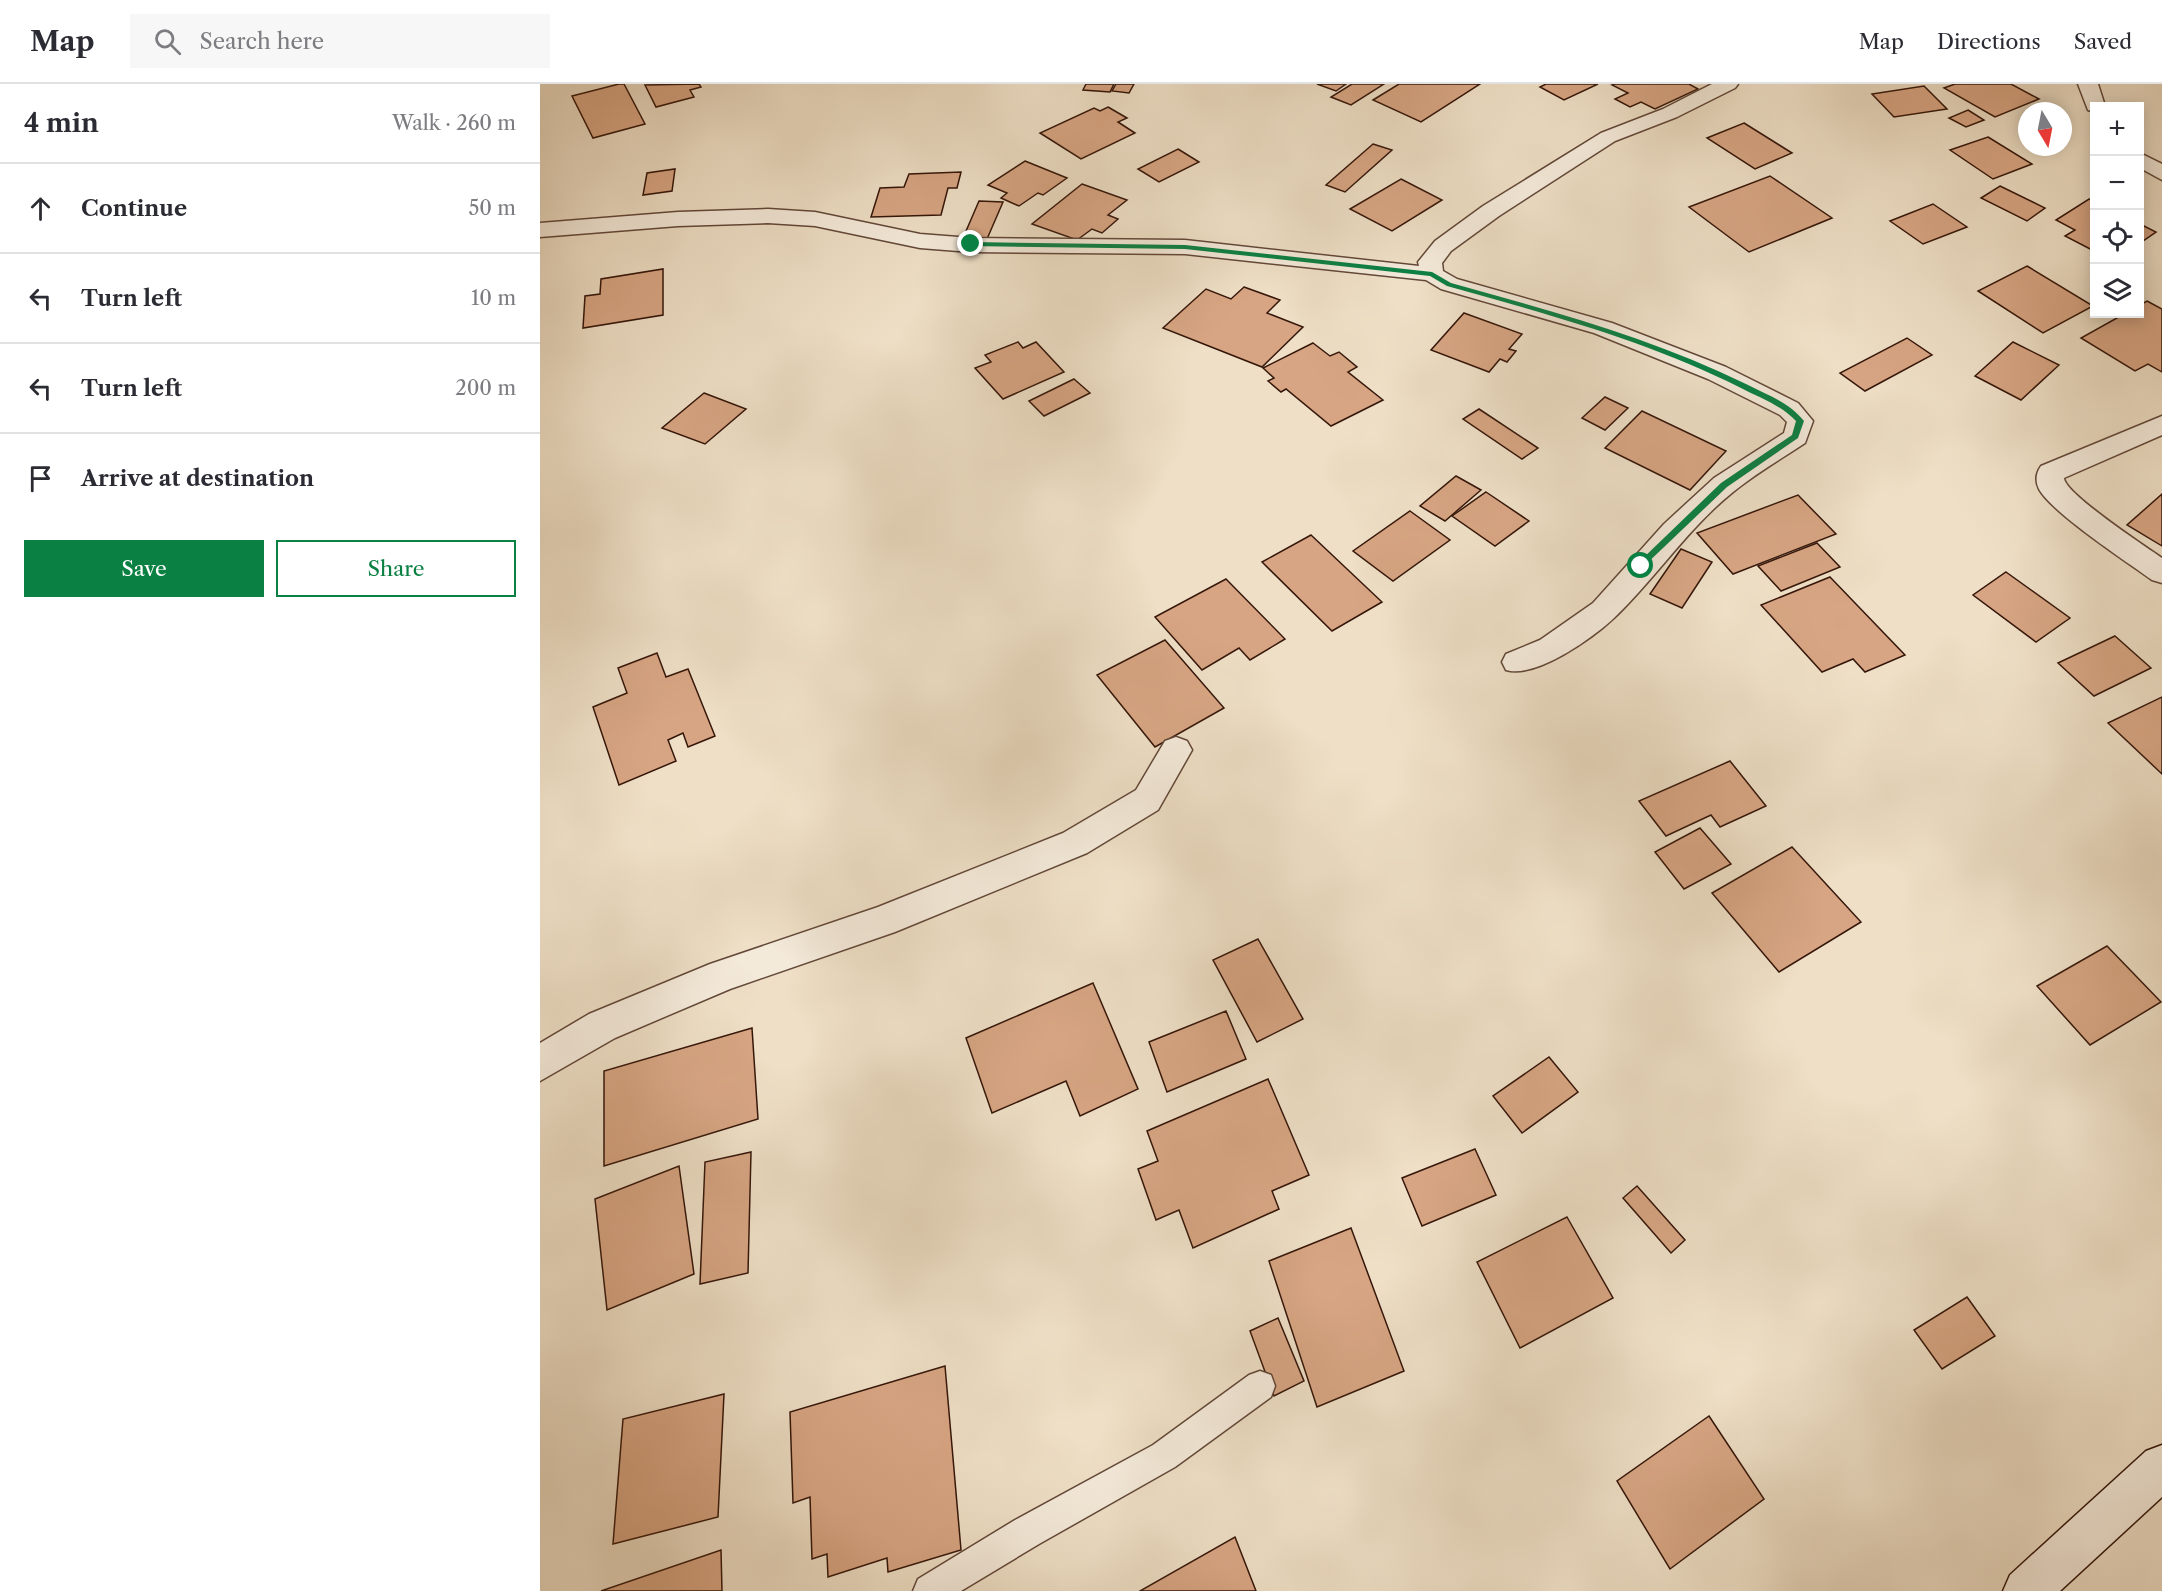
<!DOCTYPE html>
<html lang="en">
<head>
<meta charset="utf-8">
<style>
  :root { --surface:#fff; --page:#f7f7f7; --text:#2b2b33; --muted:#7c7c81; --line:#e1e1e2; --accent:#0b8043 }
  body { margin:0; font-family:"Libre Caslon Text",serif; background:var(--page); color:var(--text) }
  .controls { position:absolute; right:18px; top:18px; display:grid; overflow:hidden; border-radius:0px; box-shadow:0 3px 15px #0003 }
  .controls button { width:54px; height:54px; display:grid; place-items:center; padding:0; border:0; border-bottom:2px solid var(--line); background:var(--surface); color:var(--text); font:30px sans-serif }
  .compass { position:absolute; left:1478px; top:18px; width:54px; height:54px; border-radius:50%; background:var(--surface); box-shadow:0 3px 15px #0003; rotate:170deg }
  .stop { position:absolute; width:18px; height:18px; margin:-14px; border:4px solid #0b8043; border-radius:50%; background:#fff }
  .stop.end { background:#0b8043; border-color:#fff; box-shadow:0 2px 6px #0008 }
  .list { margin:0; padding:0; list-style:none }
  h2 { display:flex; justify-content:space-between; align-items:center; height:78px; margin:0; padding:0 24px; font-size:26px }
  h2 small { font-size:20px; font-weight:400; color:var(--muted) }
  .list li { display:grid; grid-template-columns:39px 1fr auto; gap:18px; align-items:center; box-sizing:border-box; height:90px; padding:0 24px; border-top:2px solid var(--line) }
  .list b { display:block; font-size:22px; white-space:nowrap }
  .list em { font-size:20px; font-style:normal; color:var(--muted) }
  .actions { display:flex; gap:12px; padding:18px 24px }
  .actions a { flex:1; padding:14px 0; border:2px solid var(--accent); border-radius:0px; text-align:center; font-size:21px; color:var(--accent) }
  .actions .main { background:var(--accent); color:#fff }
  .icon { flex:none; width:33px; height:33px; fill:none; stroke:currentColor; stroke-width:2; stroke-linecap:round; stroke-linejoin:round }
  .map { position:relative; flex:none; width:1622px; height:1507px; overflow:hidden }
  header { display:flex; align-items:center; gap:36px; box-sizing:border-box; height:84px; padding:0 30px; background:var(--surface); border-bottom:2px solid var(--line) }
  header strong { font-size:28px }
  nav { display:flex; gap:33px; margin-inline-start:auto; font-size:21px }
  .search { width:420px; height:54px; background:var(--page); display:flex; align-items:center; gap:15px; box-sizing:border-box; padding:0 21px; border-radius:0px; color:var(--muted); font-size:22px }
  main { display:flex }
  aside { flex:1; background:var(--surface) }
  .map>svg:first-child { display:block }
</style>
</head>
<body>
<header>
<strong>Map</strong>
<div class="search"><svg class="icon" aria-label="search" viewBox="0 0 24 24"><circle cx="10" cy="10" r="6"/><path d="M15 15l6 6"/></svg>Search here</div>
<nav><a>Map</a><a>Directions</a><a>Saved</a></nav>
</header>
<main>
<aside>
<h2>4 min<small>Walk · 260 m</small></h2>
<ul class="list">
<li><svg class="icon" aria-label="ahead" viewBox="0 0 24 24"><path d="M12 20V5M6 11l6-6 6 6"/></svg><div><b>Continue</b></div><em>50 m</em></li>
<li><svg class="icon" aria-label="left" viewBox="0 0 24 24"><path d="M17 20v-9H6M10 6l-5 5 5 5"/></svg><div><b>Turn left</b></div><em>10 m</em></li>
<li><svg class="icon" aria-label="left" viewBox="0 0 24 24"><path d="M17 20v-9H6M10 6l-5 5 5 5"/></svg><div><b>Turn left</b></div><em>200 m</em></li>
<li><svg class="icon" aria-label="arrive" viewBox="0 0 24 24"><path d="M6 21V4h12l-3 4 3 4H6"/></svg><div><b>Arrive at destination</b></div></li>
</ul>
<div class="actions"><a class="main">Save</a><a>Share</a></div>
</aside>
<div class="map">
<svg width="1622" height="1507" viewBox="0 0 1622 1507">
  <rect width="100%" height="100%" fill="#eedfc6"/>
  <filter id="stains"><feTurbulence type="fractalNoise" baseFrequency=".00333" numOctaves="4"/><feColorMatrix values="0 0 0 0 .2 0 0 0 0 .09 0 0 0 0 .02 0 0 0 .5 -.17"/></filter>
  <radialGradient id="worn" r=".72"><stop offset=".6" stop-color="#630" stop-opacity="0"/><stop offset="1" stop-color="#630" stop-opacity=".3"/></radialGradient>
  <g fill="#d7a583" stroke="#35160a" stroke-width="1.5">
    <path d="M79,0h5l21,40 -52,14 -21,-42z"/>
    <path d="M159,0l2,3 -11,3 4,7 -38,10 -11,-22z"/>
    <path d="M546,0h28l-4,8 -27,-2z"/>
    <path d="M576,0h18l-5,9 -17,-2z"/>
    <path d="M777,0h29l-10,7z"/>
    <path d="M812,0h32l-33,21 -20,-8z"/>
    <path d="M859,0h81l-59,38 -48,-22z"/>
    <path d="M1006,0h52l-34,16 -24,-13z"/>
    <path d="M1075,0h74l9,5 -43,20 -14,-7 -11,5 -15,-8 13,-6 -16,-8z"/>
    <path d="M1415,0h56l28,15 -44,18 -51,-29z"/>
    <path d="M1384,2l23,23 -53,8 -22,-23z"/>
    <path d="M568,23l19,11 -9,4 17,11 -54,26 -41,-26 54,-25 6,3z"/>
    <path d="M1428,26l16,10 -18,7 -17,-9z"/>
    <path d="M1204,39l48,30 -37,16 -48,-31z"/>
    <path d="M1448,53l44,27 -39,15 -43,-29z"/>
    <path d="M833,60l19,6 -47,42 -19,-7z"/>
    <path d="M638,65l21,13 -40,20 -21,-13z"/>
    <path d="M485,77l42,17 -24,17 -5,-2 -19,13 -18,-8 6,-5 -19,-8z"/>
    <path d="M135,85l-3,22 -29,4 4,-22z"/>
    <path d="M421,88l-4,16h-9l-7,27 -70,2 9,-29 24,-1 5,-13z"/>
    <path d="M1230,92l62,42 -83,34 -60,-45z"/>
    <path d="M861,95l41,21 -50,31 -42,-22z"/>
    <path d="M542,100l45,16 -19,15 10,4 -16,14 -10,-4 -15,11 -45,-16z"/>
    <path d="M1460,102l45,22 -18,13 -46,-23z"/>
    <path d="M1549,115l5,2v50l-29,-15 10,-6 -19,-10z"/>
    <path d="M439,117l24,1 -16,37 -24,-1z"/>
    <path d="M1393,120l34,23 -44,17 -33,-23z"/>
    <path d="M1600,140l16,8 -16,11z"/>
    <path d="M1487,182l66,40 -50,27 -65,-42z"/>
    <path d="M123,185v46l-80,13 2,-32 15,-2 1,-15z"/>
    <path d="M704,203l36,13 -13,13 36,14 -41,40 -99,-39 43,-39 25,10z"/>
    <path d="M1607,217l15,8v63l-14,-8 -13,7 -54,-33 43,-24h16v-9z"/>
    <path d="M924,229l58,21 -13,15 7,2 -9,11 -7,-3 -11,13 -58,-22z"/>
    <path d="M1367,254l25,17 -67,36 -25,-18z"/>
    <path d="M478,258l5,6 13,-6 28,30 -61,27 -28,-31 16,-6 -6,-7z"/>
    <path d="M1473,258l46,23 -38,35 -46,-24z"/>
    <path d="M773,259l17,13 9,-4 18,15 -9,5 35,28 -52,26 -45,-37 -5,3 -13,-11 6,-3 -11,-10z"/>
    <path d="M534,295l16,14 -46,23 -15,-15z"/>
    <path d="M164,309l42,16 -41,35 -43,-16z"/>
    <path d="M1065,313l23,11 -23,22 -23,-12z"/>
    <path d="M939,325l59,39 -16,11 -59,-40z"/>
    <path d="M1102,327l84,40 -36,39 -85,-42z"/>
    <path d="M916,392l25,14 -36,31 -25,-15z"/>
    <path d="M946,408l43,29 -34,25 -43,-30z"/>
    <path d="M1622,410v52l-35,-21z"/>
    <path d="M1258,411l38,39 -103,40 -36,-41z"/>
    <path d="M870,427l40,29 -57,41 -40,-30z"/>
    <path d="M771,451l71,67 -50,29 -70,-69z"/>
    <path d="M1277,459l23,24 -59,24 -23,-25z"/>
    <path d="M1141,465l31,13 -30,46 -32,-14z"/>
    <path d="M1466,488l64,46 -34,24 -63,-47z"/>
    <path d="M1290,493l75,78 -40,17 -12,-13 -31,13 -61,-67z"/>
    <path d="M686,495l59,60 -35,21 -11,-12 -37,22 -47,-53z"/>
    <path d="M1575,552l36,32 -57,28 -36,-33z"/>
    <path d="M625,556l59,68 -69,39 -58,-72z"/>
    <path d="M117,569l9,24 22,-8 27,67 -27,11 -5,-14 -15,7 8,21 -57,24 -26,-78 34,-14 -9,-25z"/>
    <path d="M1622,613v77l-54,-51z"/>
    <path d="M1190,677l36,45 -46,21 -9,-12 -45,21 -27,-35z"/>
    <path d="M1160,744l31,36 -47,25 -29,-37z"/>
    <path d="M1252,763l69,75 -82,50 -67,-79z"/>
    <path d="M718,855l45,80 -46,23 -44,-82z"/>
    <path d="M1567,862l54,56 -71,43 -53,-59z"/>
    <path d="M553,899l45,106 -58,27 -14,-35 -74,32 -26,-75z"/>
    <path d="M686,927l20,48 -79,33 -18,-50z"/>
    <path d="M212,944l6,91 -154,47v-95z"/>
    <path d="M1009,973l29,35 -56,41 -29,-37z"/>
    <path d="M728,995l41,96 -37,16 7,18 -86,39 -14,-38 -23,10 -18,-51 20,-8 -11,-30z"/>
    <path d="M935,1065l21,46 -74,31 -20,-48z"/>
    <path d="M211,1068l-3,121 -48,11 5,-122z"/>
    <path d="M139,1082l15,108 -87,36 -12,-111z"/>
    <path d="M1097,1102l48,54 -14,13 -48,-55z"/>
    <path d="M1027,1133l46,81 -93,50 -43,-86z"/>
    <path d="M811,1144l53,143 -87,36 -48,-146z"/>
    <path d="M1427,1213l28,39 -53,33 -28,-39z"/>
    <path d="M738,1234l26,63 -30,15 -24,-65z"/>
    <path d="M405,1282l16,184 -73,22 -1,-14 -59,19 -1,-23 -15,5 -2,-62 -17,6 -3,-91z"/>
    <path d="M184,1310l-6,123 -105,27 10,-125z"/>
    <path d="M1169,1332l55,83 -94,70 -53,-88z"/>
    <path d="M695,1453l21,54h-116z"/>
    <path d="M181,1466l1,41h-121z"/>
  </g>
  <g fill="none" stroke-linecap="round" stroke-linejoin="round">
    <defs>
      <path id="lane" d="M720,1287l11,4 4,11 -4,11 -96,70 -136,77 -78,47h-48l5,-12 97,-59 138,-75 96,-70z"/>
      <g id="street">
        <path d="M1172,0h26l-3,4 -58,29 -62,24 -116,75 -48,35 -9,12 1,8 14,8 155,44 114,44 72,36 15,18 -8,22c-24,16 -50,31 -72,49 -46,37 -77,86 -119,126 -21,20 -79,61 -108,52l-4,-8 4,-8 34,-14 53,-37 71,-79 50,-46 70,-45 3,-11 -7,-7 -72,-36 -114,-46 -153,-44 -15,-9 -241,-26 -214,-2 -51,-4 -105,-22 -47,-3 -90,3 -138,11v-14l138,-11 90,-3 47,3 105,22 51,4 214,2 234,26 -1,-4 17,-21 48,-35 118,-73 62,-24z"/>
        <path d="M1538,0h20l7,22h-11v6l-6,-2z"/>
        <path d="M1600,69l22,11v16l-22,-12z"/>
        <path d="M1622,332v19l-98,43c1,16 81,68 98,80v25l-10,-3c-25,-18 -101,-68 -113,-91 -4,-8 -3,-16 2,-23z"/>
        <path d="M636,653l11,4 5,9 -34,60 -71,43 -192,79 -165,57 -115,49 -75,43v-38l49,-29 121,-50 168,-57 185,-74 73,-43 29,-49z"/>
      </g>
      <path id="secondary" d="M1622,1361v52l-102,94h-57l7,-16 136,-124z"/>
    </defs>
    <use href="#lane" stroke="#634839" stroke-width="3"/>
    <use href="#street" stroke="#634839" stroke-width="3"/>
    <use href="#secondary" stroke="#35160a" stroke-width="3"/>
    <use href="#lane" fill="#f4eada" fill-rule="evenodd"/>
    <use href="#street" fill="#f4eada" fill-rule="evenodd"/>
    <use href="#secondary" fill="#f4eada" fill-rule="evenodd"/>
  </g>
  <path fill="#0b8043" d="M431,158l214,3 247,27 19,11c101,28 201,55 295,101 21,11 43,18 58,37l-6,17 -71,49 -86,82 -5,-3 2,-3 83,-80 71,-48 4,-14c-15,-16 -36,-23 -55,-33 -93,-47 -194,-74 -294,-102l-17,-10 -245,-27 -216,-3z"/>
  <rect width="100%" height="100%" filter="url(#stains)"/>
  <rect width="100%" height="100%" fill="url(#worn)"/>
</svg>
<div class="controls">
<button>+</button>
<button>−</button>
<button><svg class="icon" aria-label="locate" viewBox="0 0 24 24"><circle cx="12" cy="12" r="6"/><path d="M12 2v4M12 18v4M2 12h4M18 12h4"/></svg></button>
<button><svg class="icon" aria-label="layers" viewBox="0 0 24 24"><path d="M12 4l9 5-9 5-9-5zM3 14l9 5 9-5"/></svg></button>
</div>
<svg class="compass" viewBox="-18 -18 36 36"><path d="M0-13l5 13h-10z" fill="#e53935"/><path d="M0 13l5-13h-10z" fill="#7c7c81"/></svg>
<div class="stop" style="left:1101px;top:482px"></div>
<div class="stop end" style="left:431px;top:160px"></div>
</div>
</main>
</body>
</html>
